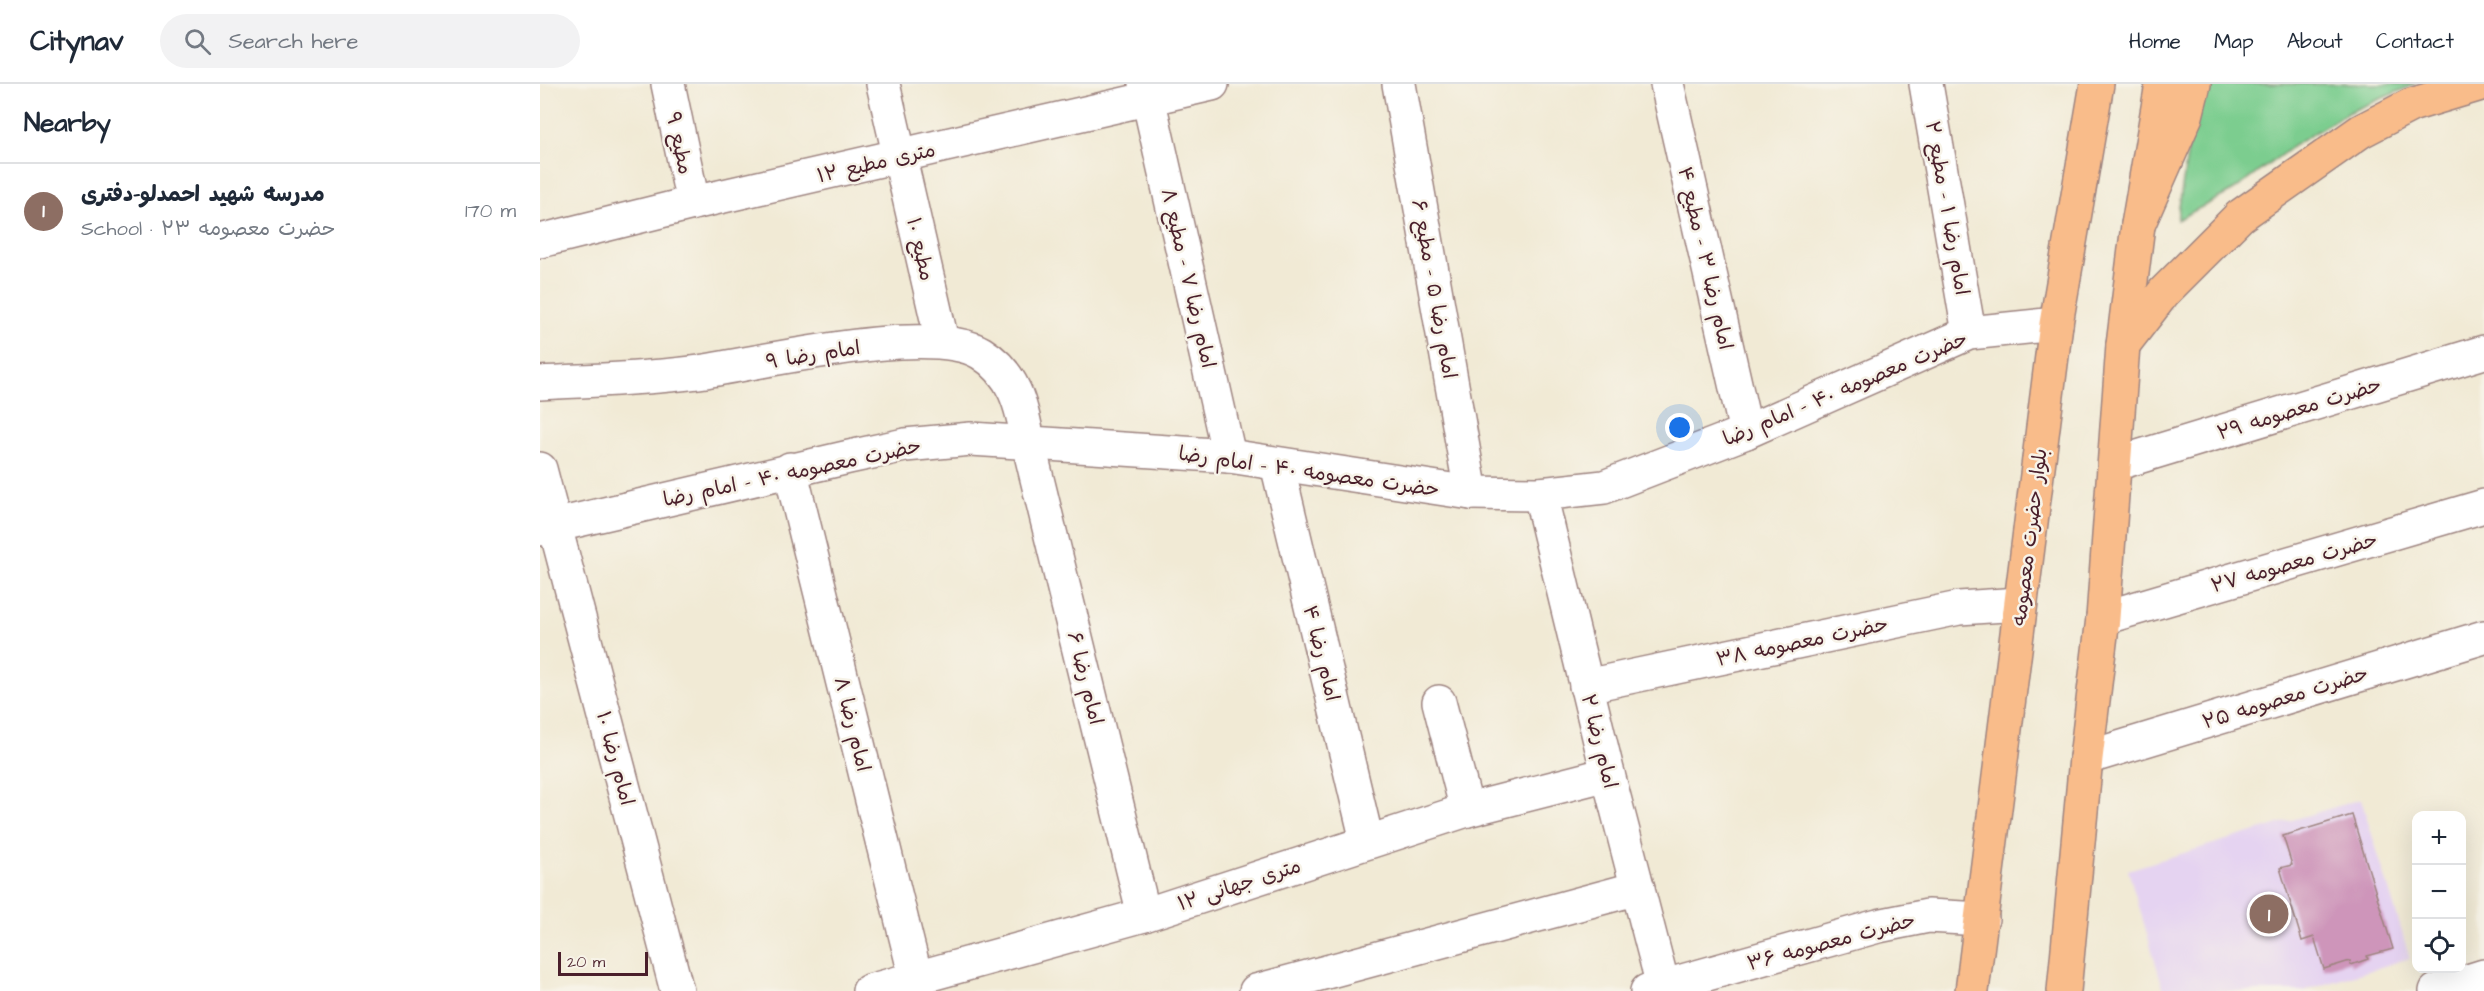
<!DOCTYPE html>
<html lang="en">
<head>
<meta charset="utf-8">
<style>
  :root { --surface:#fff; --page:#f2f2f3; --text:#1f2937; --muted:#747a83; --line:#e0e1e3; --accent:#d1495b }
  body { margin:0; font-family:"Architects Daughter","Playpen Sans Arabic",sans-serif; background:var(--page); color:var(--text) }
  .controls { position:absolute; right:18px; bottom:18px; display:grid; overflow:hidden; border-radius:12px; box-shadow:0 6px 24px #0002 }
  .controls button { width:54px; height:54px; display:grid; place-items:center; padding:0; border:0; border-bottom:2px solid var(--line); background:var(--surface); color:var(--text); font:30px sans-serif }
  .scale { position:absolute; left:18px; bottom:15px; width:90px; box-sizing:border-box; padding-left:6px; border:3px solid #4a1f2b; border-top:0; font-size:16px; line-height:21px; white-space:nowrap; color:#4a1f2b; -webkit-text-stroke:4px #f7f3e8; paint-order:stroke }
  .you { position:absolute; left:1140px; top:344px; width:21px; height:21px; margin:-15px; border:4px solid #fff; border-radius:50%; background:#1a73e8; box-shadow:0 0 0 9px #1a73e833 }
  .badge { display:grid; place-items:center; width:39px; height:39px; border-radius:50%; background:var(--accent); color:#fff; font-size:20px; font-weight:700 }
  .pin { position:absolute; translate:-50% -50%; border:3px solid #fff; box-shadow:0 2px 6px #0006 }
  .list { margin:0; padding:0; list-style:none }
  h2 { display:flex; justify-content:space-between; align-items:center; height:78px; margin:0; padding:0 24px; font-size:26px }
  h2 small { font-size:20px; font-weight:400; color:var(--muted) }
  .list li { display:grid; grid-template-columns:39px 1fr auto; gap:18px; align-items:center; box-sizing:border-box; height:96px; padding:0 24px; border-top:2px solid var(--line) }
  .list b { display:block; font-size:22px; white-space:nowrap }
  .list p { margin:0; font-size:20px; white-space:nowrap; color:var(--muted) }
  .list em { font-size:20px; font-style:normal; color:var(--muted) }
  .icon { flex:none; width:33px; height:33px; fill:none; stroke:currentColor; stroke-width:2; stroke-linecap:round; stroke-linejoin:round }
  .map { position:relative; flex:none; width:1944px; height:907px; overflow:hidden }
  header { display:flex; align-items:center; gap:36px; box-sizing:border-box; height:84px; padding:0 30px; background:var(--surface); border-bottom:2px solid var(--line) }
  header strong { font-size:28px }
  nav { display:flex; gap:33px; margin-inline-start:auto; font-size:21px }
  .search { width:420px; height:54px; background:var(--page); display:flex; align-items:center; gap:15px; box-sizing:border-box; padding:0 21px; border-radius:33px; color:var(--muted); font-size:22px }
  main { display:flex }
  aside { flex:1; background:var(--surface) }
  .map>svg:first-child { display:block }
</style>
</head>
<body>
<header>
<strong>Citynav</strong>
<div class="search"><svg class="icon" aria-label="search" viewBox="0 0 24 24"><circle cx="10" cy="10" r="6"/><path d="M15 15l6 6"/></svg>Search here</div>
<nav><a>Home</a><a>Map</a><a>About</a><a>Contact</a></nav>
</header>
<main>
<aside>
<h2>Nearby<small></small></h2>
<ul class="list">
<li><span class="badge" style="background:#8d6e63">1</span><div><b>مدرسه شهید احمدلو-دفتری</b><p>School · حضرت معصومه ۲۳</p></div><em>170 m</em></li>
</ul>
</aside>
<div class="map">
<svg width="1944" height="907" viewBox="0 0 1944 907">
  <rect width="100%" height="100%" fill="#f7f3e8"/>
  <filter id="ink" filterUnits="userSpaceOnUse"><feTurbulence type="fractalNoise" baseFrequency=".0167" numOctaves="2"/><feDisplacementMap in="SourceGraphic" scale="12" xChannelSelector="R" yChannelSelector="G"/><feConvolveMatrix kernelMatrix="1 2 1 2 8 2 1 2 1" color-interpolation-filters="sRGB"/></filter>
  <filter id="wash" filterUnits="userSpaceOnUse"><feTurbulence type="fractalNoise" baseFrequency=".008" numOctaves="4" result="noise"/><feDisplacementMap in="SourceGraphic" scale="24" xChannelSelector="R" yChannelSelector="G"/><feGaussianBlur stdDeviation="1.35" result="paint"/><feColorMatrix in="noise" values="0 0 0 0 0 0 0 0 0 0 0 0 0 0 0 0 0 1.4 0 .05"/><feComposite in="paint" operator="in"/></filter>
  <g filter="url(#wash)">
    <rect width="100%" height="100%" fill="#f1ead5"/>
    <path fill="#e5d3f1" d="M1821,715l49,159 -107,33h-139l-36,-121z"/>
    <path fill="#7bcd8f" stroke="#62765d" stroke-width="1.5" d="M1658,0h218l-69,29 -51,31 -62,46 -57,30z"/>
    <g id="blocks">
      <path fill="#ce95ba" d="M1812,731l41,134 -26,7 1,3 -17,6 -1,-4 -26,8 -10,-32 -12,4 -22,-73 12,-3 -9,-29z"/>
    </g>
  </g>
  <g filter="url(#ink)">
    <use href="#blocks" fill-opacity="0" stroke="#9e8480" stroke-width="1.5"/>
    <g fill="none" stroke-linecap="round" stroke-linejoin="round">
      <defs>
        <g id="minor">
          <path d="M128,0l25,119"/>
          <path d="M343,0l59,257"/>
          <path d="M605,0l84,372"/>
          <path d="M859,0l72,409"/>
          <path d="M1127,0l79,348"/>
          <path d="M1386,0l43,249"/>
          <path d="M0,157l153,-38 519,-119"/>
          <path d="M0,299c53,-3 106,-4 159,-11 61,-9 231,-50 282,-19 33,20 41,53 47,89l116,473"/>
          <path d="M737,380l90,377"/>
          <path d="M1575,380l369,-112"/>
          <path d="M0,385l137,522"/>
          <path d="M250,385l126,509"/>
          <path d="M1000,410l68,280 55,212"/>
          <path d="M0,445l309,-72 56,-12 66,-6 258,17 242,37 69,1 64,-7 142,-55 223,-99 87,-9"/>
          <path d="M1563,534l381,-112"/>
          <path d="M1046,602l373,-78 61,-4"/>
          <path d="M899,618l28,108"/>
          <path d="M1546,674l398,-121"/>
          <path d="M329,907l275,-76 323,-105 141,-36"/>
          <path d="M716,907l382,-103"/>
          <path d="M1107,907l231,-65 50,-10 54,3"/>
          <path d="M1896,907l48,-15"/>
        </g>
        <g id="major">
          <path d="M1432,907l84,-667 41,-240"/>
          <path d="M1524,907l22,-233 17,-140 20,-273 15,-120 24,-141"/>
        </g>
        <g id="highway">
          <path d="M1598,141l48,-109 8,-32"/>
          <path d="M1583,261l41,-53 76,-76 121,-85 50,-26 70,-21"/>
        </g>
      </defs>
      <use href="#minor" stroke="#9e8480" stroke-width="36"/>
      <use href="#major" stroke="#9e8480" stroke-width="36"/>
      <use href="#highway" stroke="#9e8480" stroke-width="36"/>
      <use href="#minor" stroke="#fff" stroke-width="33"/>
      <use href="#major" stroke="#f9bc8a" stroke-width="33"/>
      <use href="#highway" stroke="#f9bc8a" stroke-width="33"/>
    </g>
  </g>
  <g text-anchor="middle" stroke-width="5" stroke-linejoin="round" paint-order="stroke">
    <g font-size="20" fill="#4a1f2b" stroke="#f7f3e8">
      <text transform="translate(140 59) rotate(78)" y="7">مطیع ۹</text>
      <text transform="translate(336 78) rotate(-13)" y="7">۱۲ متری مطیع</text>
      <text transform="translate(1408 124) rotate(80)" y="7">امام رضا ۱ - مطیع ۲</text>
      <text transform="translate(381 165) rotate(77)" y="7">مطیع ۱۰</text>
      <text transform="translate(1166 174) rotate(77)" y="7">امام رضا ۳ - مطیع ۴</text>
      <text transform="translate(649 194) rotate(77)" y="7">امام رضا ۷ - مطیع ۸</text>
      <text transform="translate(895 205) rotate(80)" y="7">امام رضا ۵ - مطیع ۶</text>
      <text transform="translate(273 270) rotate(-9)" y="7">امام رضا ۹</text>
      <text transform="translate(1305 304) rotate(-23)" y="7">حضرت معصومه ۴۰ - امام رضا</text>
      <text transform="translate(1759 324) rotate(-17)" y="7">حضرت معصومه ۲۹</text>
      <text transform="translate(769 387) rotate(8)" y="7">حضرت معصومه ۴۰ - امام رضا</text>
      <text transform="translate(252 388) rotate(-12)" y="7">حضرت معصومه ۴۰ - امام رضا</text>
      <text transform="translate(1489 453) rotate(-83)" y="7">بلوار حضرت معصومه</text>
      <text transform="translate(1754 478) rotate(-16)" y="7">حضرت معصومه ۲۷</text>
      <text transform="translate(1262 557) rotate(-12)" y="7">حضرت معصومه ۳۸</text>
      <text transform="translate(782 569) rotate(76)" y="7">امام رضا ۴</text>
      <text transform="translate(546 594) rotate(76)" y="7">امام رضا ۶</text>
      <text transform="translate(1745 613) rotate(-17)" y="7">حضرت معصومه ۲۵</text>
      <text transform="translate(313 640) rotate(76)" y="7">امام رضا ۸</text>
      <text transform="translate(1060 657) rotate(76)" y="7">امام رضا ۲</text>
      <text transform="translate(76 674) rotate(75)" y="7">امام رضا ۱۰</text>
      <text transform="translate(699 800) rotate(-18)" y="7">۱۲ متری جهانی</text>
      <text transform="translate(1291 857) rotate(-15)" y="7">حضرت معصومه ۳۶</text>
    </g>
  </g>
</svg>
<div class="controls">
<button>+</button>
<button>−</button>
<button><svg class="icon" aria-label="locate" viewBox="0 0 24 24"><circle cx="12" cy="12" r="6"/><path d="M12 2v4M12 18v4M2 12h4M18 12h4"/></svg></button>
</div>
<div class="scale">20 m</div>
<div class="you"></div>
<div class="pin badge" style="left:1729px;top:830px;background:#8d6e63">1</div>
</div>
</main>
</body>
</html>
